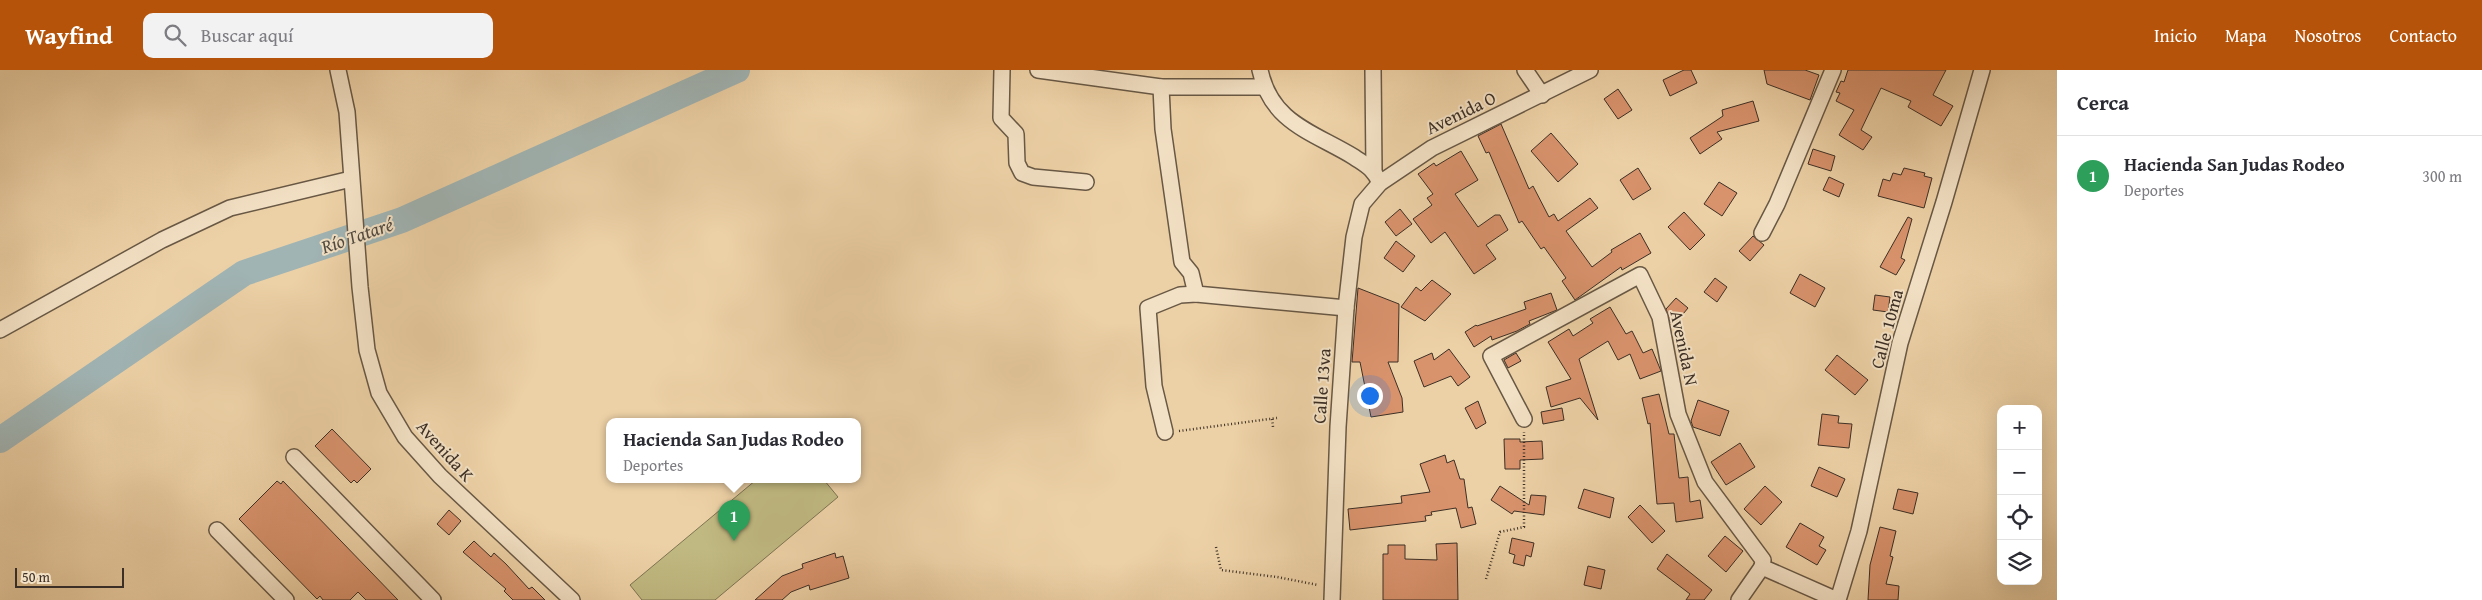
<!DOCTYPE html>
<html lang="es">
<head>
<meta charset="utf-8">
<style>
  :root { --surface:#fff; --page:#f2f2f3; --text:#2b2b33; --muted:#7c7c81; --line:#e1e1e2; --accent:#b45309 }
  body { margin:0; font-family:"Gentium Book Plus",serif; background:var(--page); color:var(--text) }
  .controls { position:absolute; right:15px; bottom:15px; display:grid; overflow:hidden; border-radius:10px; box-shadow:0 5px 20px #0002 }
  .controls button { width:45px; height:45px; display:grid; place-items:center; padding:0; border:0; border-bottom:1px solid var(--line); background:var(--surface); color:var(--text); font:25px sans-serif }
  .scale { position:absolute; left:15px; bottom:12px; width:109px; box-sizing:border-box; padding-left:5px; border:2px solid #3c2f25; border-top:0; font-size:14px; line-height:18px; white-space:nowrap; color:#3c2f25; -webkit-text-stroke:4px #f3e1c5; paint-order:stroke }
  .you { position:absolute; left:1369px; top:325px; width:18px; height:18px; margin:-12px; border:4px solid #fff; border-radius:50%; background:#1a73e8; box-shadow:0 0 0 8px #1a73e833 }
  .badge { display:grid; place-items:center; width:32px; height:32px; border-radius:50%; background:var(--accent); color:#fff; font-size:16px; font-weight:700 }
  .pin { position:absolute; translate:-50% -41px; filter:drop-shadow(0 1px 2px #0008) }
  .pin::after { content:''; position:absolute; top:26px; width:18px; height:15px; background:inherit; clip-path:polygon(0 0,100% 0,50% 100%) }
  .popup { position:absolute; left:606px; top:348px; width:255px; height:65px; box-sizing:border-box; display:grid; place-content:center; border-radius:10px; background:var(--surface); filter:drop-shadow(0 1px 4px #0005); font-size:16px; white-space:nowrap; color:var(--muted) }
  .popup b { font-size:19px; color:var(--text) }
  .popup::after { content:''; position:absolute; left:50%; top:100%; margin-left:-10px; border:10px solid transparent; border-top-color:var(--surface) }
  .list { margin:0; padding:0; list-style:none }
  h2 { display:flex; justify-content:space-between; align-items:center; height:65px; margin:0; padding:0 20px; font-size:21px }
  h2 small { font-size:16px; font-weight:400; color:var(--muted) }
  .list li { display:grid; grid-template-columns:32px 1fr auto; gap:15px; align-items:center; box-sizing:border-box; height:80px; padding:0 20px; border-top:1px solid var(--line) }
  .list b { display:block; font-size:19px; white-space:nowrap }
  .list p { margin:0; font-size:16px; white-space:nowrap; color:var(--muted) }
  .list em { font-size:16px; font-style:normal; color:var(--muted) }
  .icon { flex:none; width:28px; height:28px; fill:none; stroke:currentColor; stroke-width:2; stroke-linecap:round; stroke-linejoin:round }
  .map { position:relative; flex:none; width:2057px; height:530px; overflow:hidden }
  header { display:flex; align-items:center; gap:30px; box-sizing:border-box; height:70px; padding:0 25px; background:var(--accent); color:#fff }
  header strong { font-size:24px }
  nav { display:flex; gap:28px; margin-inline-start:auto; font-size:18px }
  .search { width:350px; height:45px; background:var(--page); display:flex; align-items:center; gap:12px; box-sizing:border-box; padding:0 18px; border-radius:10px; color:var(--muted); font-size:19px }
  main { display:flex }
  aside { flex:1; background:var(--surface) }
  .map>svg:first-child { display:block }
</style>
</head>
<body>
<header>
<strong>Wayfind</strong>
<div class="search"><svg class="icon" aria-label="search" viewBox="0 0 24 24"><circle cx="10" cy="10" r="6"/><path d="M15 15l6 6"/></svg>Buscar aquí</div>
<nav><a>Inicio</a><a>Mapa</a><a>Nosotros</a><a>Contacto</a></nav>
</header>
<main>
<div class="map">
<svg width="2057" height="530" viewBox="0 0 2057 530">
  <rect width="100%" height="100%" fill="#edd1a6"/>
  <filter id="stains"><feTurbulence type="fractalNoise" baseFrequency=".004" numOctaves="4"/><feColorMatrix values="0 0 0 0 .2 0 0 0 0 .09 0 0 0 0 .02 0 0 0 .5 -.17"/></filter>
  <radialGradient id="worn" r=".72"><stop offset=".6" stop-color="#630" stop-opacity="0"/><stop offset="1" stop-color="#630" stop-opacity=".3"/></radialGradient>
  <path fill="#c0b981" stroke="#7e7453" d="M756,410h68l14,17 -123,103h-73l-12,-15z"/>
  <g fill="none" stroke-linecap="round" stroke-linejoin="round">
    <path stroke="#a0b4b4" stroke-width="26" d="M0,370l244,-167 158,-53 335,-150"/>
  </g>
  <g fill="#d8926c" stroke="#3c2f25">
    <path d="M1684,0h7l6,13 -27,13 -7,-16z"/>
    <path d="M1764,0h41l14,5 -9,25 -43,-16z"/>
    <path d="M1848,0h98l-13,25 20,11 -12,20 -33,-19 3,-6 -30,-13 -20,42 11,7 -9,13 -24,-15 15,-25 -18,-9 4,-8 -4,-1 5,-11 3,1z"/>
    <path d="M1618,19l14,21 -14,9 -14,-20z"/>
    <path d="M1753,31l6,20 -42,11 5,7 -22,15 -10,-16 33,-22 -1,-6z"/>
    <path d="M1501,54l28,65 4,-3 16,31 5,-3 4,7 32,-23 8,10 -32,23 26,36 20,-15 -1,-2 29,-17 11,20 -29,17 -1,-3 -46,33 -13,-19 4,-3 -22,-31 -3,2 -19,-28 -3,2 -30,-71 -3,1 -8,-17z"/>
    <path d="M1551,63l27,31 -20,18 -27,-31z"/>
    <path d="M1813,79l22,7 -4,15 -23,-7z"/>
    <path d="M1461,81l17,29 -23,14 23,33 17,-12h5l8,15 -22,15 10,14 -22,15 -29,-42 -14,11 -18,-24 19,-14 -5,-7 6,-4 -15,-20 16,-11 2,3z"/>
    <path d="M1638,98l13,21 -18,11 -13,-20z"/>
    <path d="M1904,98l21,5 -1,3 8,2 -8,30 -46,-12 5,-17 7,2 3,-8 8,2z"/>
    <path d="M1829,107l15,7 -5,13 -16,-7z"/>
    <path d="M1719,112l18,11 -15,23 -18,-12z"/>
    <path d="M1400,139l12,15 -16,12 -11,-14z"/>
    <path d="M1684,142l21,23 -15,15 -22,-23z"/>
    <path d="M1908,147l4,2 -11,39 4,2 -9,15 -16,-8z"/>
    <path d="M1753,166l11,9 -14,16 -11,-10z"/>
    <path d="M1396,171l19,15 -12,16 -19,-14z"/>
    <path d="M1800,204l25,14 -10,19 -25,-14z"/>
    <path d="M1715,208l12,9 -10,15 -13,-10z"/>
    <path d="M1432,210l19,14 -26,27 -24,-14 15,-20 5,4z"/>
    <path d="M1358,218l41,16 -1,58h-10l14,36 1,14 -32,5 -11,-55h-8z"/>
    <path d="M1551,223l6,17 -28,11 1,3 -13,7 -25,9 -1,-4 -17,11 -9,-15 11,-7 1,1 49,-17 -2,-7z"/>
    <path d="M1875,225l15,2 -2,15 -15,-2z"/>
    <path d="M1676,228l12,10 -14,17 -4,-3 -4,-13z"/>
    <path d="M1610,237l16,27 6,-3 11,22 9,-4 9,22 -21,8 -10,-25 -12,6 -10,-19 -29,18 19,61 -18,-22 -29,9 -5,-20 25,-8 -23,-37 21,-13 4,7 20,-13 -3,-4z"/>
    <path d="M1449,279l21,28 -12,9 -7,-10 -27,11 -10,-26 18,-8 2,7z"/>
    <path d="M1516,283l5,8 -13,7 -4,-8z"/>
    <path d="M1837,285l31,25 -13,15 -30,-25z"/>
    <path d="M1659,324l10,40h5l5,44 9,-1 2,25 10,-2 3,18 -27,4 -2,-19 -17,1 -7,-81 -2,1 -6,-26z"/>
    <path d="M1698,330l31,11 -9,25 -27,-9 -2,-6z"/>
    <path d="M1478,331l8,22 -10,6 -11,-21z"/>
    <path d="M1562,338l2,12 -21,4 -2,-12z"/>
    <path d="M1822,344l17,2 -1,7 14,1 -3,24 -31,-3z"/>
    <path d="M332,359l39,40 -14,14 -3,-3 -3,3 -36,-37z"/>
    <path d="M1504,369h16v3l22,-1 1,18 -23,1v9h-15z"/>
    <path d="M1740,373l15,24 -29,18 -15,-23z"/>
    <path d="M1445,385l2,8 7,-3 6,19h4l4,29 4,-1 4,17 -15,4 -5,-20 -25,4 1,3 -7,1 1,5 -76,9 -2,-21 54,-6 -1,-7 29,-4 -10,-28z"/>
    <path d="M1819,397l26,12 -8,18 -26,-11z"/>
    <path d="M277,411l4,3 2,-3 115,119h-32l-8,-8 -8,8h-27l-3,-4 -3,3 -78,-80z"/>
    <path d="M1500,416l29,19 2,-10 15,1 -2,19 -30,-4 -2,3 -21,-14z"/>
    <path d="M1765,416l17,16 -21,23 -17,-16z"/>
    <path d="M1584,419l30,9 -4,20 -32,-10z"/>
    <path d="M1898,419l20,4 -5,21 -20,-5z"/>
    <path d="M1640,435l25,26 -13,12 -24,-26z"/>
    <path d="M449,440l12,11 -12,14 -12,-11z"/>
    <path d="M1800,453l24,14 -5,9 7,4 -9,15 -31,-18z"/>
    <path d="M1880,457l16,4 -6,25 3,1 -7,27 13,2 -1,14h-30l2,-35z"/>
    <path d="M1725,466l18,15 -17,21 -18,-16z"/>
    <path d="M1512,468l22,5 -3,14 -5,-2 -2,11 -11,-3 2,-8 -6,-2z"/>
    <path d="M474,471l17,16 3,-4 12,11 23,25 3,-2 13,13h-32l-9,-9 2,-2 -43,-37z"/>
    <path d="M1457,473l1,57h-75v-46h5v-9h17v14l32,1 -1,-16z"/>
    <path d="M835,483l1,5 7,-2 6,22 -39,12 -1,-5 -18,7 -9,8h-27l27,-24 21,-8 -1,-4z"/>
    <path d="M1667,484l45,36 -8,10h-18l4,-6 -33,-25z"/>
    <path d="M1588,496l17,4 -4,19 -17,-4z"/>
  </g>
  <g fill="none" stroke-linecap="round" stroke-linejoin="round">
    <defs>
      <g id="street">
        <path d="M338,0l9,42 13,175 7,63 12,43 26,44 35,39 132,124"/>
        <path d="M1002,0l-1,48 15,16 1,29 5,10 11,4 53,5"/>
        <path d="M1038,0l123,17h102"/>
        <path d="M1260,0c11,53 53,62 94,87 13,9 19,11 26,26"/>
        <path d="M1373,0l1,100"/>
        <path d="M1525,0l17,25"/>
        <path d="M1161,17l2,42 19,133 9,11 5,21 150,14"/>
        <path d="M1762,163l15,-29 56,-134"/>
        <path d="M0,260l162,-90 68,-32 121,-29"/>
        <path d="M1524,349l-33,-63 149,-81 20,42 18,97 27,68 58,78 -1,7 75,33"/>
        <path d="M1165,362l-11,-46 -6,-78 32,-13 16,-1"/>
        <path d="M294,387l139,143"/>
        <path d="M217,460l69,70"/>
        <path d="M1332,530l6,-173 8,-119 8,-71 8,-33 18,-21 52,-35 158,-78"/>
        <path d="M1739,530l23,-33"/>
        <path d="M1838,530l21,-69 41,-188 44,-141 38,-132"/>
      </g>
    </defs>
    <use href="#street" stroke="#685845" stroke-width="18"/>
    <g stroke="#3c2f25" stroke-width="2.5" stroke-dasharray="1 2.5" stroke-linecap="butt">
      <path d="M1272,349l1,8"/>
      <path d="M1179,361l98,-13"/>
      <path d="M1216,477l5,23 56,7 41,8"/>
      <path d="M1486,509l14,-47 24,-5v-95"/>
    </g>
    <use href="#street" stroke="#f3e1c5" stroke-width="15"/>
  </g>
  <g text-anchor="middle" stroke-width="4" stroke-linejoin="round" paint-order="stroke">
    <g font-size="18" fill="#3c2f25" stroke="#f3e1c5">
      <text transform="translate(1461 43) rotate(-26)" y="6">Avenida O</text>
      <text transform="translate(1887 259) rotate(-75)" y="6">Calle 10ma</text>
      <text transform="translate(1684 278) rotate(78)" y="6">Avenida N</text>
      <text transform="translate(1322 316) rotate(-86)" y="6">Calle 13va</text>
      <text transform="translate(445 381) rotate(48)" y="6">Avenida K</text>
    </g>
    <g font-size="19" font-style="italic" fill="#504a42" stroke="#f3e1c5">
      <text transform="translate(357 165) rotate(-19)" y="7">Río Tataré</text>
    </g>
  </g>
  <rect width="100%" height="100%" filter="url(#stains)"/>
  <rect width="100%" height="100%" fill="url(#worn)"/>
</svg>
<div class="controls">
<button>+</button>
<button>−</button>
<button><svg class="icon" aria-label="locate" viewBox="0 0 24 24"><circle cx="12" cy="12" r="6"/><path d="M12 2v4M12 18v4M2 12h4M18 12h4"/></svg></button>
<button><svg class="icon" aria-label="layers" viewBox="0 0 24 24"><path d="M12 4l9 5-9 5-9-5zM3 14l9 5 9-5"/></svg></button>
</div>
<div class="scale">50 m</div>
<div class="you"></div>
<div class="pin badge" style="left:734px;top:471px;background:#2e9e5b">1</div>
<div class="popup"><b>Hacienda San Judas Rodeo</b>Deportes</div>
</div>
<aside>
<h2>Cerca<small></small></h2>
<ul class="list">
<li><span class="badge" style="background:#2e9e5b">1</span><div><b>Hacienda San Judas Rodeo</b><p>Deportes</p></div><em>300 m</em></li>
</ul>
</aside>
</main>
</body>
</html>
